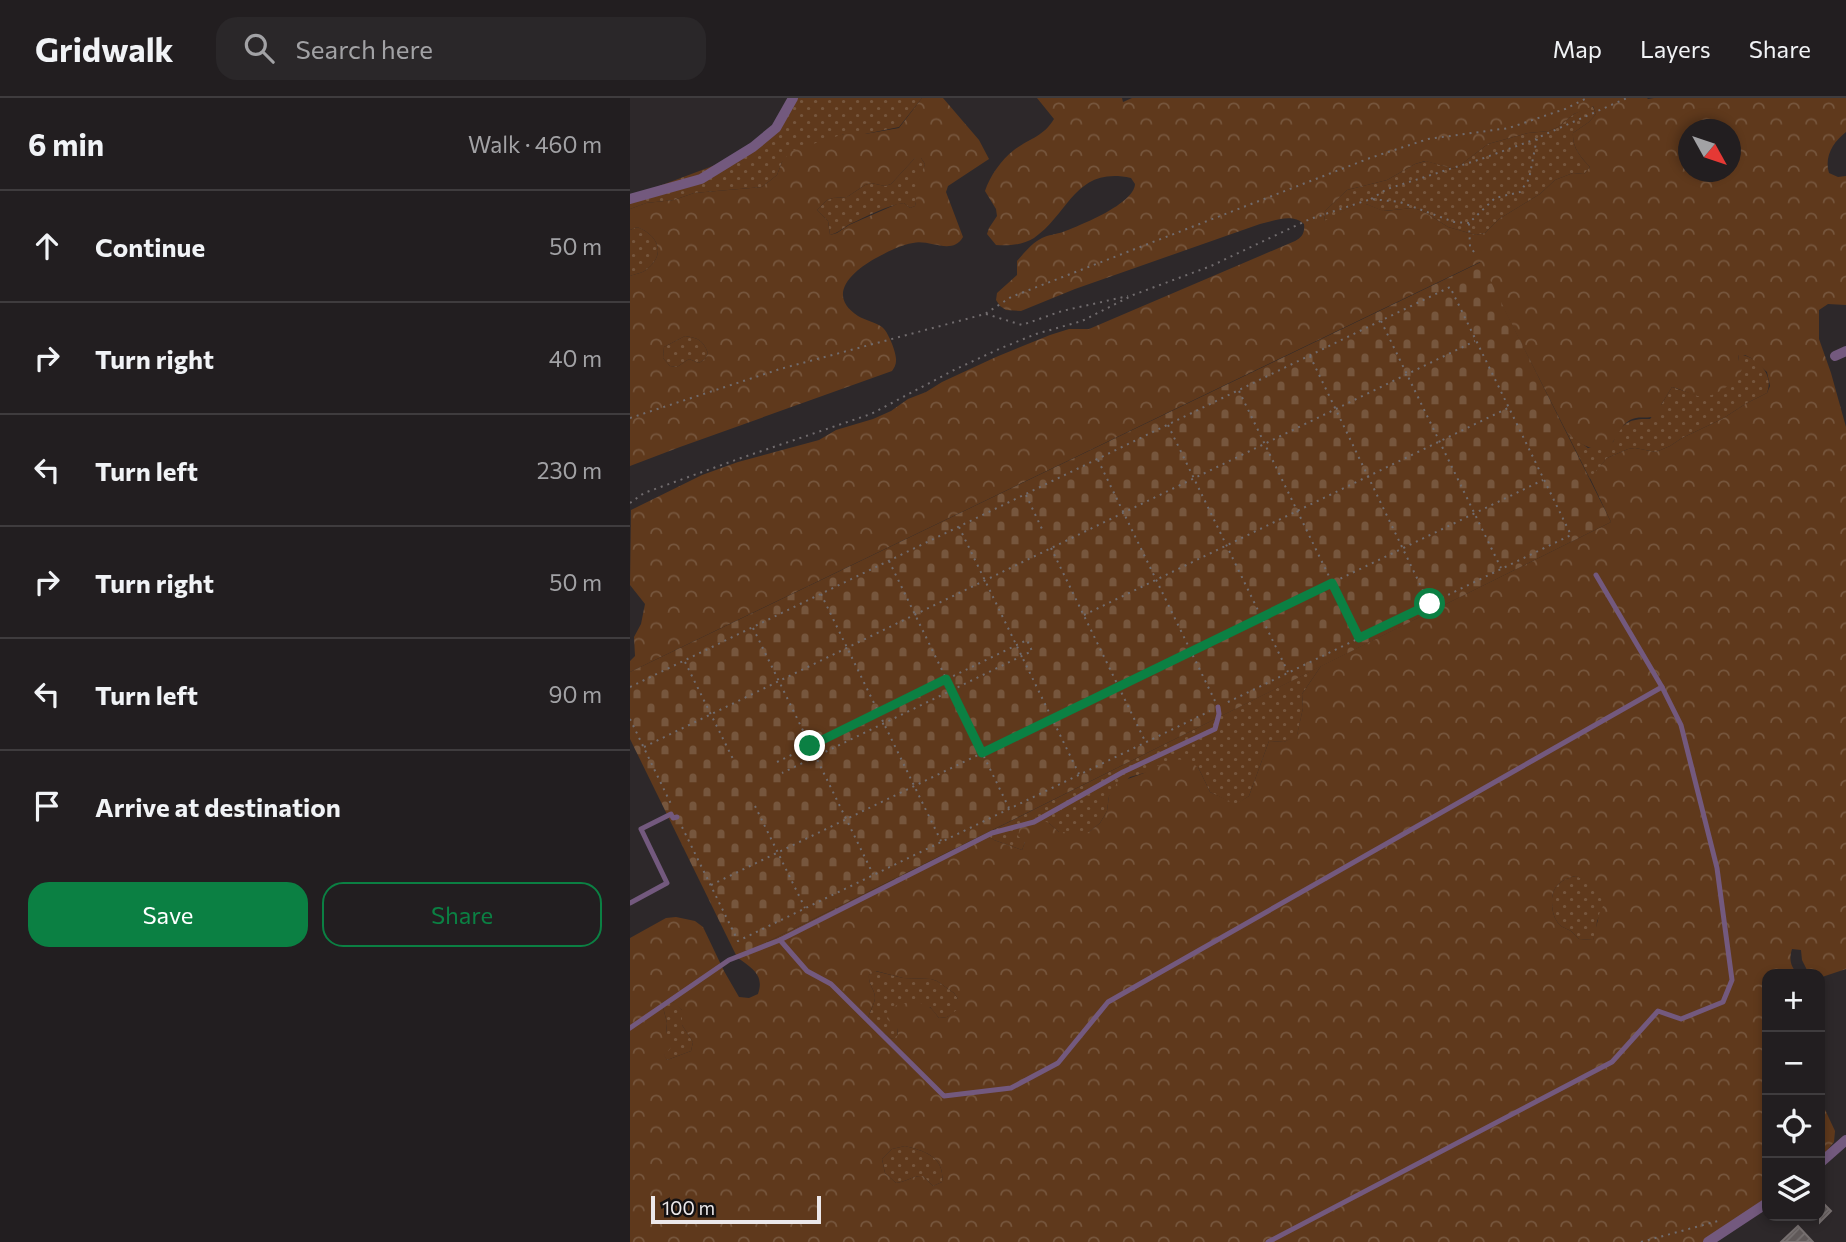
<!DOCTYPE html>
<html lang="en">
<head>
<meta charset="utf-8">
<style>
  :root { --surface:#221e20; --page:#2a2729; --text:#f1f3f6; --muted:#a2a2a5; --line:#3f3c3e; --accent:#0b8043 }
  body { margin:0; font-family:Commissioner,sans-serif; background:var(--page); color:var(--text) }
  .controls { position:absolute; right:21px; bottom:21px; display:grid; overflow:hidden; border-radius:14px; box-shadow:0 4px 10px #0003 }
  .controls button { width:63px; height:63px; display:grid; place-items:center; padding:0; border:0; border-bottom:2px solid var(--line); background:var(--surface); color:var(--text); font:35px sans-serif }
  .compass { position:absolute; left:1048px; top:21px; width:63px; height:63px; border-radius:50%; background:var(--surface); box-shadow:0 4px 10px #0003; rotate:130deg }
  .scale { position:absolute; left:21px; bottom:18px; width:170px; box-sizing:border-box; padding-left:7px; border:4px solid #ece8ea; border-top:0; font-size:19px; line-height:24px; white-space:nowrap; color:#ece8ea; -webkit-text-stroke:5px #141112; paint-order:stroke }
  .stop { position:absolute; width:21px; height:21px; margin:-16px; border:5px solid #0b8043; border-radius:50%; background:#fff }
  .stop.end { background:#0b8043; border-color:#fff; box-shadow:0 2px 7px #0008 }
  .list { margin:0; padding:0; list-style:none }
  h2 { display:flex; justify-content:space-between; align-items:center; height:91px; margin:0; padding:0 28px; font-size:30px }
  h2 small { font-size:23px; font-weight:400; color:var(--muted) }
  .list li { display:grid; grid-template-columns:46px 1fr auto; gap:21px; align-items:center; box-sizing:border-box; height:112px; padding:0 28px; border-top:2px solid var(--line) }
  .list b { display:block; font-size:26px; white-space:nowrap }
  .list em { font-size:23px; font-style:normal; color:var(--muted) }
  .actions { display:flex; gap:14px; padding:21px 28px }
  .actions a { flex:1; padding:16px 0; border:2px solid var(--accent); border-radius:21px; text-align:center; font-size:24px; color:var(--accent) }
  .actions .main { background:var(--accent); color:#fff }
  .icon { flex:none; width:38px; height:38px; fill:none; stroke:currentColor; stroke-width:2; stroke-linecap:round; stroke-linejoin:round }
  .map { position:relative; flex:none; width:1216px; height:1144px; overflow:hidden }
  header { display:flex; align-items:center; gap:42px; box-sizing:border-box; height:98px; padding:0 35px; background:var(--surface); border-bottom:2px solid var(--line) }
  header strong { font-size:33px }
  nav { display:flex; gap:38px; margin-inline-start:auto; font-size:24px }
  .search { width:490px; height:63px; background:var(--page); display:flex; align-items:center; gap:18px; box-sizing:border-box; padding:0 24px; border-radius:21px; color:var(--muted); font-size:26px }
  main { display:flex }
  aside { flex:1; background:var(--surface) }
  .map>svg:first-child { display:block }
</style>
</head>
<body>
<header>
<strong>Gridwalk</strong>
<div class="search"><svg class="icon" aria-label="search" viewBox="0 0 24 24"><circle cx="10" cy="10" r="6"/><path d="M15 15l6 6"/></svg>Search here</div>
<nav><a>Map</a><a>Layers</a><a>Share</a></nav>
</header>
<main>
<aside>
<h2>6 min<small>Walk · 460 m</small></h2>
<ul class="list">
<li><svg class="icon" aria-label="ahead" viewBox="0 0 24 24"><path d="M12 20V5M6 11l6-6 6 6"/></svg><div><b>Continue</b></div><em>50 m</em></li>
<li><svg class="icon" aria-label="right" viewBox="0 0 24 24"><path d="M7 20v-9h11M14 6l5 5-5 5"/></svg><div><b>Turn right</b></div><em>40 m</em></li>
<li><svg class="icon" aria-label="left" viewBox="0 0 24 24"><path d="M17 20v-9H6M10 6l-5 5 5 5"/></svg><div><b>Turn left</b></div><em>230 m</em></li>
<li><svg class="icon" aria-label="right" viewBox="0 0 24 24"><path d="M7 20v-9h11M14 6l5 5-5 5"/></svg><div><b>Turn right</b></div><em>50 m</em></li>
<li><svg class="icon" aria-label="left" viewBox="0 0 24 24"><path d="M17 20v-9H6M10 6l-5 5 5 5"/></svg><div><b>Turn left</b></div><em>90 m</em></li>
<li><svg class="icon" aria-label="arrive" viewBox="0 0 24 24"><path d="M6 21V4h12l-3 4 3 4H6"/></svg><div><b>Arrive at destination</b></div></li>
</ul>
<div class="actions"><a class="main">Save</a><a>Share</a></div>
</aside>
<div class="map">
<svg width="1216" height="1144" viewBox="0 0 1216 1144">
  <defs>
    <pattern id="grass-dots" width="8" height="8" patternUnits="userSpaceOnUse" patternTransform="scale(1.75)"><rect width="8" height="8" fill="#5f391c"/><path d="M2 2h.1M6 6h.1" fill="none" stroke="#76563d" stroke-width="1.8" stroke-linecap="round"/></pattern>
    <pattern id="forest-crowns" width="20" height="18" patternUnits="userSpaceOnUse" patternTransform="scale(1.75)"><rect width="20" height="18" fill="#5f391c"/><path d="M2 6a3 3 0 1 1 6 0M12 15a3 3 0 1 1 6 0" fill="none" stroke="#76563d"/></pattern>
    <pattern id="cemetery-stones" width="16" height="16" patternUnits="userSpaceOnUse" patternTransform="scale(1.75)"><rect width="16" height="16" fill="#5f391c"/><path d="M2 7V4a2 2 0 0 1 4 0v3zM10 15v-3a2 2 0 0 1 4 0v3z" fill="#76563d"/></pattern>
    <pattern id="building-hatch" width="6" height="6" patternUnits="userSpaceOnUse" patternTransform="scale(1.75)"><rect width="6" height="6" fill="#605959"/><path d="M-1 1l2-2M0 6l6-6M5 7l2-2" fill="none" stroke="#777171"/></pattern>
  </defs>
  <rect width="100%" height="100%" fill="#2d282a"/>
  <g fill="url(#grass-dots)">
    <path d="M163,0h129l-23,29 -34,7h-21l-62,28 -5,13 -15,12 -68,6 -20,7 -28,3 -16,6v-12l96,-36 40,-25z"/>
    <path d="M962,7l4,9 -7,8 -16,11c-1,14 7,24 17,34l-6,7 -11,-1 -18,7 -15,14 -41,25 -14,14 -9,2 -28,-8 -25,-16 -10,-3 -30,3 -17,-7h-10l-32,18 1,-11 22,-21 40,-10 28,-16 11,-3 29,8 33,-25 40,-11 21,-2 9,-4 16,-13z"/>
    <path d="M285,60h6l4,6c-1,6 -5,11 -6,17 -1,9 -2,17 -4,25l-5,2 -6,-5c-17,2 -38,14 -54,21 -7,4 -12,9 -20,11l-2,-14 -11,-11 10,-10 6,-2 14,-1 18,-12 6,-2 14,3 6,-2z"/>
    <path d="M7,129c21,8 30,27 9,43 -4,3 -11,4 -16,6v-46z"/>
    <path d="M55,238c13,2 18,4 23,17l-3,6 -6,4 -10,-4 -12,8 -7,-1 -7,-8 1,-11z"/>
    <path d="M1108,256c18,2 37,20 29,39l-20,10 -25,16 -40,19 -12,8 -14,6 -21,-4 -7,1 -21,9 -17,21 -23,-46 21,15 25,-6c9,-19 16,-24 37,-23l11,-14 11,-18 27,9 40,-35z"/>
    <path d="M691,568l-19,28 1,14 -6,28 -13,6 -15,-1 -20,55 -13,9 -26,-13 -12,-25 -54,6 -14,4 -21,19 -2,15 -7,12 -11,9h-30l-10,-9 -24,19 -3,8 -28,-10 -9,-6z"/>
    <path d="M946,778l10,4 20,23 -9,18 -1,10 -3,9 -14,-1c-1,-1 -6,-6 -8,-8 -5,-3 -9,-3 -13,-8 -5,-7 -6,-14 -6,-22 0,-15 10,-22 24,-25z"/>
    <path d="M245,873l28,7 28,1 6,2 17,12 4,6v11l-11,7 -8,1 -9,-11 -33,21 1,8 -6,3 -24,-17c0,-9 6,-15 7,-24 0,-9 -7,-13 -6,-23z"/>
    <path d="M36,902l10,3 6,7v15l11,17 -2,9 -24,9 -3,-4 3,-33 -5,-20z"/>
    <path d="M275,1048c20,5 40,11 37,36l-9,4 -10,-10c-10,-1 -17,6 -27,7l-11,-10 -3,-14 10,-10z"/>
  </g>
  <g fill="url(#forest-crowns)" fill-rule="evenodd">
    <path d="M292,0h21l36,42 10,19 -41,27 -2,6 17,45c-11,19 -33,2 -50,6 -12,2 -24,8 -35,14 -23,12 -54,37 -20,59 7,4 17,6 24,11 6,4 15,27 14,34 0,4 -2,7 -4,10l-212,76 -50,19v-190c5,-2 12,-3 16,-6 21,-16 12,-35 -9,-43l-7,3v-21l16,-6 28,-3 20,-7 68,-6 15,-12 5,-13 9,-11 53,-17h21l34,-6zM285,60h6l4,6c-1,4 -3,7 -5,11 -4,9 -3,22 -5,31l-5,2 -6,-5 -7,1 -48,21 -12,8 -7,2 -2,-14 -11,-11 10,-10 6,-2 14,-1 18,-12 6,-2 14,3 6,-2zM55,238c13,2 18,4 23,17l-3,6 -6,4 -10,-4 -12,8 -7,-1 -7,-8 1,-11z"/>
    <path d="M407,0h85l1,4 9,-4h515l1,1 6,-1h192v34c-13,10 -22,25 -17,41l9,4 8,-1v129l-18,-1 -9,6v29l12,34 15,54v542l-24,8h-2v-3h-11l-7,-14 -1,-10 -9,-1c-3,10 -2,17 6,25h-31v230l-57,38h-1080v-304l36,-20 10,-1 19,4 8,6 21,44 15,26 10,1 9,-4c7,-20 -7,-26 -21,-37l248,-123 9,6 28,10 3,-8 -7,-6 3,-14 14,-5 14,6 10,9h30l11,-9 7,-12 2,-15 8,-13 27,-10 27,-14 15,1 12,7 12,25 26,12 13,-8 20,-55 15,1 13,-7 6,-27 -1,-14 19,-28 290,-144 -21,-44 17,-20 21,-9 7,-1 21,4 14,-6 12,-8 40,-19 25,-16 20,-10 3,-7 -3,-14 -16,-14 -6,-3h-7l1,6 4,6c-5,14 -29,33 -45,29 -9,-2 -17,-7 -26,-9l-11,18 1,7c-12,10 -21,2 -32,8 -9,5 -12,16 -18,23 -4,4 -4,3 -10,5 -15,3 -24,-7 -35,-15l-87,-171 -850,410v-11l5,-5 -1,-19 7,-13 4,-20 -15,-19 1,-75 71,-35 36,-13 81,-22 17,-10 37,-11 18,-8 17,-12 18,-7 16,-10 54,-25 54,-22 19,-6h20l206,-88c7,-4 10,-8 9,-17 -12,-11 -29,-3 -44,0l-185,65 -54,22 -15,-1 -6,-4 -4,-6 1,-7 20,-18v-14c8,-9 15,-18 25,-23 6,-3 15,-4 21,-6 18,-7 71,-28 72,-48l-4,-6c-56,-12 -61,35 -97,60 -11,7 -26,8 -38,7l-9,-11 2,-6 8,-12 -1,-7 -11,-18c5,-15 16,-31 29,-41 16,-12 29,-13 40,-31zM963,8l3,8 -7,8 -16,11c-1,15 8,24 17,34l-6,7 -11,-1 -18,7 -15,14 -41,25 -14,14 -9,2 -28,-8 -25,-16 -10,-3 -29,3 -18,-7h-10l-32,17 1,-10 22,-21 40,-10 28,-16 10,-3 30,8 33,-25 40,-11 21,-2 9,-4 16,-13zM1058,32h42v42h-42zM946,778l10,5 19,22 -5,8 -7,29 -14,-1c-1,-1 -6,-6 -8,-8 -5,-3 -9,-3 -13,-8 -5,-7 -6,-14 -6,-22 0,-15 10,-22 24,-25zM246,873l27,7 28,1 6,2 17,12 4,6v10l-11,8 -8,1c-4,-5 -7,-10 -13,-13 -8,-4 -27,-3 -34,3 -4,4 -4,6 -5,11l10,9 1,7 -6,4 -24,-17c0,-10 6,-15 7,-24 0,-9 -7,-13 -6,-23zM36,902l9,3 7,7v15l11,17 -2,9 -24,9 -3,-5c10,-8 11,-13 2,-22l1,-10 -5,-20zM275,1048c20,5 40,11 37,36l-9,4 -10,-10c-10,-1 -17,6 -27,7l-11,-10 -3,-14 10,-10z"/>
    <path d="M1190,1001l15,32 -1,11 -14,17z"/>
  </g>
  <path fill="url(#cemetery-stones)" d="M851,164l130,260 -874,435 -107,-218v-67z"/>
  <g fill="url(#building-hatch)" stroke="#777070" stroke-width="2">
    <path d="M1190,1102l11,11 -11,11z"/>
    <path d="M1168,1128l15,16h-32z"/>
  </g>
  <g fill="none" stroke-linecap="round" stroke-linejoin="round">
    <g stroke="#716c6e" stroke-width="2" stroke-dasharray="2 5" stroke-linecap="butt">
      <path d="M741,101l16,-10 94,-30 55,-20"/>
      <path d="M844,154l-4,-5 -1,-24 26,-25 25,-6 9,-13 8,-41 90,-40"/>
      <path d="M356,216l36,11 40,-14 66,-15"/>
      <path d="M751,223l120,247"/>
      <path d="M680,258l119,247"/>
      <path d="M609,293l120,247"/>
      <path d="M0,320l150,-49 205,-55 26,-17 359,-139 58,-19 81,-11 56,-19 22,-11"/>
      <path d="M538,327l120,247"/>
      <path d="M468,362l117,241"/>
      <path d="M396,397l16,34"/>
      <path d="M0,405l14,-10 97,-35 130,-44 83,-44 45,-21 37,-15 46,-13 51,-26 78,-29 99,-47 61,-20 29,3 54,20 15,1"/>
      <path d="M329,429l120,247"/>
      <path d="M421,450l94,193"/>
      <path d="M259,463l120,247"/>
      <path d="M191,496l120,247"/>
      <path d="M454,517l424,-207"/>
      <path d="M123,530l120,246"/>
      <path d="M55,564l49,99"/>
      <path d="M0,589l820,-400 121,248 -347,169"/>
      <path d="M0,621l41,85"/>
      <path d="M14,649l831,-406"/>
      <path d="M147,664l250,-122 5,11 -250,122"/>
      <path d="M125,708l50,102"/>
      <path d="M52,729l56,114 472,-230"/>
      <path d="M81,787l832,-405"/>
      <path d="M1011,1144l77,-21"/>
    </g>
    <g stroke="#73597e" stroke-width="5">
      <path d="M588,609l1,7 -4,15 -92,43 -89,50 -42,11 -212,107 27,31 24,13 113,112 67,-8 47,-25 50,-61 554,-315"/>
      <path d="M0,805l37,-20 -26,-54 30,-15 2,4 4,-1"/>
      <path d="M0,930l99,-68 51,-20"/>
      <path d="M638,1144l344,-180 46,-51 23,8 42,-17 9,-22 -15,-112 -36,-143 -19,-38 -66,-112"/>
    </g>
    <g stroke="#73597e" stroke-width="10">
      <path d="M0,101l71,-20 52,-32 23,-19 17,-30"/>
      <path d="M1205,258l11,-5"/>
      <path d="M1190,1065l26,-23"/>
      <path d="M1078,1144l59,-39"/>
    </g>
  </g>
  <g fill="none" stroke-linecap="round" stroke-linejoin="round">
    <path stroke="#0b8043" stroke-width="9" d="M180,648l136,-67 36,74 350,-170 27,55 71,-34"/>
  </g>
</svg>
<div class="controls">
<button>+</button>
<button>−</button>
<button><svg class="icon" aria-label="locate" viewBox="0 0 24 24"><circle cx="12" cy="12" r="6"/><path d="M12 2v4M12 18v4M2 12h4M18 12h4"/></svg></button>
<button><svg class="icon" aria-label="layers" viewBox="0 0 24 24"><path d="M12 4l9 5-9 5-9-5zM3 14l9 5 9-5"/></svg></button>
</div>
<svg class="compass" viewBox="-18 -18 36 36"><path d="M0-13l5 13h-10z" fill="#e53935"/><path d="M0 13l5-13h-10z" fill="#a2a2a5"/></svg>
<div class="scale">100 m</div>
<div class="stop" style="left:800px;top:506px"></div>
<div class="stop end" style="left:180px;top:648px"></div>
</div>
</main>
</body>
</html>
